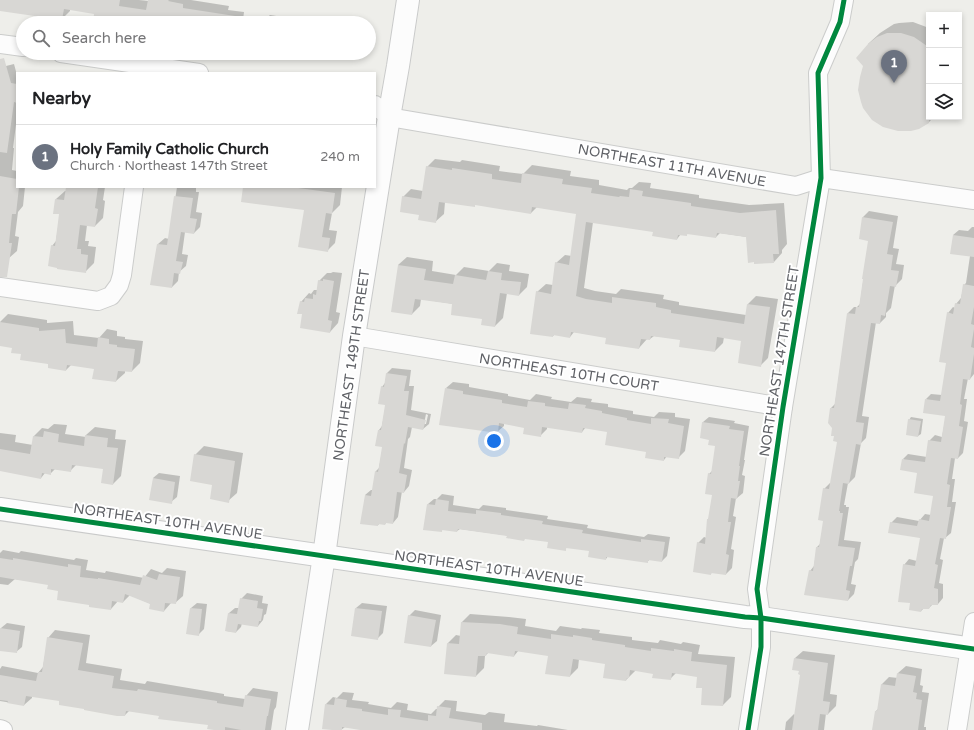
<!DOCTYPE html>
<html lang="en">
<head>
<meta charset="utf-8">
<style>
  :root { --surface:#fff; --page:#f6f6f6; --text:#202124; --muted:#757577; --line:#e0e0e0; --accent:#7c3aed }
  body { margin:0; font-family:"Varela Round",sans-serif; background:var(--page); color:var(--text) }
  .controls { position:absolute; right:12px; top:12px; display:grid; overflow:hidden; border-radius:0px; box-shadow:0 2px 6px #0003 }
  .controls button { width:36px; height:36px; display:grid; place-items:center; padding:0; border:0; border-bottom:1px solid var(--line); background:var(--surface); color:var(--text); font:20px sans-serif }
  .you { position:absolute; left:494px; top:441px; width:14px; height:14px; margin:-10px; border:3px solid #fff; border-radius:50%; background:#1a73e8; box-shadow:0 0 0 6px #1a73e833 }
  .badge { display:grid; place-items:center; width:26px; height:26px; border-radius:50%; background:var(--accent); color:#fff; font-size:13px; font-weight:700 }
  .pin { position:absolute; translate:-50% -33px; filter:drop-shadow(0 1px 2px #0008) }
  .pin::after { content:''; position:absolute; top:21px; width:14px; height:12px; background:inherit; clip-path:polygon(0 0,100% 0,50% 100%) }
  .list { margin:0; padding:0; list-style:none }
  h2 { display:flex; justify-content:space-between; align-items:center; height:52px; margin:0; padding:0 16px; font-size:17px }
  h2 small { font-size:13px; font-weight:400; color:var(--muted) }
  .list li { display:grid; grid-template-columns:26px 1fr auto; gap:12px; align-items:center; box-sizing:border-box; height:64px; padding:0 16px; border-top:1px solid var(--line) }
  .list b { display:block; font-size:15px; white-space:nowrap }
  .list p { margin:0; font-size:13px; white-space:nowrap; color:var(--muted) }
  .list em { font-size:13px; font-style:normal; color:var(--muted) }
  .icon { flex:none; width:22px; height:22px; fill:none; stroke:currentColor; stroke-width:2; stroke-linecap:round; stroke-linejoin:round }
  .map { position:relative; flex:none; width:974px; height:730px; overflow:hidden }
  .search { position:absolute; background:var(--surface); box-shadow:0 2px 6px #0003; left:16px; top:16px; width:360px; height:44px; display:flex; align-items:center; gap:10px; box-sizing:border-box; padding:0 14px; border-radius:22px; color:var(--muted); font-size:15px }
  .panel { position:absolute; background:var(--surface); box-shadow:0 2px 6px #0003; left:16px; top:72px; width:360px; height:116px; border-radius:0px }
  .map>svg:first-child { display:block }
</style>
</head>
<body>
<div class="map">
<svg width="974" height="730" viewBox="0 0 974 730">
  <rect width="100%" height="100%" fill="#eeeeea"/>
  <g fill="#0003" fill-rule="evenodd">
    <path d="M1,0h138l10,1v-1h42l38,6 -1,4 16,2 -1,8 19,2 8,-7 32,5v3h-208l2,-10 -26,-4v2l-8,8 -62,-9z"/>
    <path d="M913,22l16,6v89h5l-5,5 -7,4 -54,-82 12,-11 14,-9 5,-1z"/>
    <path d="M14,64l3,11v47l-1,2 -3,24h1l-2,22 5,1v16h8l-2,19 -5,6 -3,24 4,1 -2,14 -8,7 -9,-1v-188l2,-2z"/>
    <path d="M435,159l25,3 2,-2 38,6 -1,5 24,3 9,-9 39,6 -1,5 29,4v5l28,5 2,-2h3l7,-6 12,1 -1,5 49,7v3l50,7 35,-2 3,41 -5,6v3l-8,9 -27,-25 -27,-4 -4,4 -27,-4 -3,2 -5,-1 -4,5 -23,-8 -61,-9 -9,66 11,3 21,3 5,-5 43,6 -1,4 16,3v3l67,10 2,-11 8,-8 22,3 -10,59 -8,8 -18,-26 -18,-3 -1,6 -8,8 -33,-12 -28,-3 -4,3h-3l-8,9 -32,-11 -33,-5 -4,5 -15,-3 -2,2 -16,-44 9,-8 7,1 3,-22 9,-8 7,1 5,-43 -40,-6 -6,6 -55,-9 -2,2 -29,-4 -1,12 -9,8 -15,-8 -17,-17 8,-8 12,2 4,-24z"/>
    <path d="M67,187h38l-2,13 2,1 -2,17 -8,8 -8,-1 -2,16h4l-1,5 8,1 -2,16 -9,9 -33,-26 4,-5 4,-27 -4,-15 9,-8h1z"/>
    <path d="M177,187h19v5h3l-3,20 6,1 -2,14 -6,6 -9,-1 -3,22 6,1 -2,11 -7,6 -1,9 -6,6 -14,-43 7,-6 4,1z"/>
    <path d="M244,187h98l-2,18 -8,8 -3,17 8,1 -2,12 -8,8 -22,-42z"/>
    <path d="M869,211l29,5 -5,32 6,1 -3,15 8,1 -2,14 -6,6h-1l-4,23 -5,5v4l-6,6 -4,-1 -14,94 7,1 -3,21 -5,5 -6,34 -6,6h-1l-4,22h2v2h3l-5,33 17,2 -3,17 -3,3 -4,22 5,1 -2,9 -6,6 -38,-29 4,-5 3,-19 3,-3 4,-24v-31l6,-6h1l7,-42 -3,-6 -2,-7 -2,-20 4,-4 13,-91 6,-6h3l3,-3 9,-64 -6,-23z"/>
    <path d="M972,227h2v147l-4,5 -2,-1 -4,21h3l-3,22 4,1 -5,31 -5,5h-3l-3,21h3l-3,23h4l-5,31 -6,5h-1l-4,21 3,1 -4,23 4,1v14l-5,6h-5l-4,4h-5l-3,3 -10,-8 -7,-38 5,-6 8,2 4,-23 -30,-15 6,-6 22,4 6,-7 6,1 3,-19 -16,-24 -15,-13 5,-5 19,3 2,-16 6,-6 7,2 4,-21 -20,-17 5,-5 11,1 5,-32 1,-50 5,-6 2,1 1,-4 5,-6 3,-13 2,-2 4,-27 -17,-21 6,-5 9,1z"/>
    <path d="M407,257l26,4 -1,10 24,4 8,-8 25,4 8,-8 13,2 -1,6 20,3 -2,13 -8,8 -12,-2 -4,25 -8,8 -12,-8 -29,-14 -33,-5 -1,7 -8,8 -14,-49z"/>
    <path d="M333,272l9,1 -6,39 4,1 -2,10 -8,9 -27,-18 -2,-12 8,-9 2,1 3,-4h4l1,-9 8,-8h4z"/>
    <path d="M8,314l39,6v3l26,-2 1,14 25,3 8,-9 10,2v5l8,1v2l18,2 -3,22 -8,8h-7v2l-9,8 -21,-13 -23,-4 -6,6 -44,-16 -8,-17 -14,6v-21z"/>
    <path d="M392,368l19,2 -2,16h5l-3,24 20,4 -2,10 -6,5 -11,-2 -2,10 -2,2 -4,29 8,2 -3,16 -5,6 -2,-1 -4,26 -5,6 -6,-1 -2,2 -5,-1 -2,2 -13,-30 6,-5h2l3,-19 3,-3 4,-22 -4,-16 3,-4 4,-22 -4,-17 3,-4 2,-10zM426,414l2,1 -2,9h-2z"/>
    <path d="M453,382l16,2v3l39,7v2l22,4 6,-6 16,3 -1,2 20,3 6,-5 15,2 -1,3 17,2v3l25,4v3l21,3 5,-5 16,1v4l15,2 -5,32 -7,7 -11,-2 -3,4 -56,-29 -22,-4 -4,5 -35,-5v2l-7,7 -15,-9 -21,-4v3l-7,6 -51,-44z"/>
    <path d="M709,417l26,4 -1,2 15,3 -5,34h1l-3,15 3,1 -2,17 -6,5h-1l-3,18 3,1 -5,32 3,1 -2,18 -6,6 -14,-2 -1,2 -13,-31 6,-6 3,1 6,-44 -4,-20 4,-4 4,-24 -7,-7 -7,-17z"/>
    <path d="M911,417l12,2 -2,15 -3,2 -9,-16z"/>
    <path d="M54,424l13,1 -2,9 21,3v-2l9,-8 21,3 -1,9 11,1 -5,36 -8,8 -9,-16 -27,-4 -7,7 -15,-2 -5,5 -5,-1 -4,5 -41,-8v-37l16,2 -1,7 18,3 1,-9 8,-8 6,1z"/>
    <path d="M204,446l39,7 -6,40 -9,8 -15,-17 -18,-29z"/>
    <path d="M159,473l21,3 -3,21 -6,5 -18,-24z"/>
    <path d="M442,494l12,2 -1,9 26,4 4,-4 23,3v2l42,6 -1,3 41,6 -1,3 57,9 4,-3 22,3 -3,19 -5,5 -12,-2 -3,3 -39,-6 -2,3 -16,-9 -22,-3 -3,2 -16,-8 -89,-12 -3,2 -13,-2 -3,2 -13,-27 6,-5h3z"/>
    <path d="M3,550l16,3 2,-2 53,9 2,-2 12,2 -2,10 19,3 1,-2 38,7 7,-9 11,4 5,-5 19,3 -3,25 -8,7h-4l-7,8 -13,-7 -21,-9 -7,7 -5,-1 -7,8 -21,-5 -31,-14 -10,-6 -34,-5 -7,6 -8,-1v-31z"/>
    <path d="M247,593l16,3 -1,7 6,1 -2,10 -2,1 -1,5 -5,6 -16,-3 -1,4 -5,5 -10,-1 3,-18 6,-5h4l2,-9z"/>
    <path d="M197,603l10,1 -3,25 -6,6 -10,-2 3,-25z"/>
    <path d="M362,603l25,3 -4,27 -6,6 -21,-31z"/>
    <path d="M415,610l26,5 -4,26 -6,5 -22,-30z"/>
    <path d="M470,614l39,3 17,2 -1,7 31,5 4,-5 21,3 1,-1 18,2 -1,3 33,4v3l26,3 2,-3 21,4 2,-2 17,3 -2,9 37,3 -4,40 -8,8 -20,-18 -5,-11 -21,-4 -7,7 -16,-6 -18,-3 -10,10 -20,-17 -27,-4 -1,9 -8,8 -21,-21 -30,-5 -5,6 -25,-4 -4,4 -1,12 -8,8 -31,-3 3,-30 8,-8 5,1 1,-14z"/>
    <path d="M7,623l18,3 -3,21 -6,5 -16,-2v-13l1,-9z"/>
    <path d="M55,630l35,5 -4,28 36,6 -2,11 25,4 2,-3 77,13v2l21,3 1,-3 7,-8 25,4 -2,15 -2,3 -3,20h-50l-12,-6 -49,-9 -30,-5 -5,5 -65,-15 -28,-4v2l-8,7 -24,-4v-32l2,-3 36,7 5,-6 5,-29z"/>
    <path d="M803,651l32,4 -5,39 7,1 -1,11 -8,8 -2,-1 -2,17h-39l1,-8 8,-8 1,1 6,-41 -6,-16z"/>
    <path d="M906,666l16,3 -2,16 3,1 -1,6 7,1 -5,34h2v3h-53l3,-19 2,-2 4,-25 7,-7 9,1v-5z"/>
    <path d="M343,692l11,1 -2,7 17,2 -1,2 23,4 6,-6 11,2 -1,6 24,4 5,-5h2v-2l7,-7 12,1 -1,10 29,4 4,-3 16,2 -1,8 33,4 1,-1 30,5h-201l-22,-3 -4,3 -15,-26 7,-7 4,1z"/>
  </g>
  <g fill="#d8d7d4">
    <path d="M0,0h120l-1,6 27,4 2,-10h21l-1,1 15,3v4l52,8v7h-142l1,-9 -30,-5 -2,11 -62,-9z"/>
    <path d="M887,33h14l13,4 13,9 2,2v75l-10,6 -8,2h-13l-15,-4 -11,-7 -9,-12 -2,-6 -3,-12 2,-13 3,-11 -7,-8 12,-14 9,-7z"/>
    <path d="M4,58l7,25 6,1v19l-3,-1 -7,51 -7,-1v-93z"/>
    <path d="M426,166l26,4v-2l40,6v5l29,4 1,-10 41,6 -1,5 30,4 -1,5 28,4 1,-1 9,1 1,-8 13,2 -1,5 49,7v3l49,7 36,-3 3,44h-6l1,9 -20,1v-2l-6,1 -2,-26 -29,-4 -1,5 -29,-4v2l-9,-1 -1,5 -25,-4 1,-4 -67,-10 -10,74 10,3 26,4v-6l44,6v4l15,3v3l73,11 3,-20 23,3 -9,60 -23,-4 3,-22 -24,-4 -2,15 -36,-5 1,-7 -29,-4 -1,4 -9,-1 -2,10 -34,-5 1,-6 -35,-6 -1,6 -17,-3v2l-23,-3 6,-43 15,3 4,-32 14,3 7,-51 -44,-7 -1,7 -56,-9v2l-36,-5 -3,21 -18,-3 1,-5 -19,-3 2,-16 19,3z"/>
    <path d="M0,176l17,3v8h2l-3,27h-4l-3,29h3l-5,34h-7z"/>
    <path d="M66,187h32l-3,21 3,1 -3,18 -15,-2 -3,24h4v5l7,1 -2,18 -29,-4v-1l-9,-2 3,-21 4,1 4,-32h-6l2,-15 9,1z"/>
    <path d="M243,187h48l44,6 -3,21 -6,-1 -4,24 8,1 -2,14 -30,-5 6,-37 -63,-8z"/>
    <path d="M174,196l19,2 -3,20 7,1 -3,15 -13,-2 -5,29 7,1 -3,12 -6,-1 -2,15 -22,-3 7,-41 10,1z"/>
    <path d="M862,217l31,5 -6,32 6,1 -2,15 8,1 -3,16 -6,-1 -5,30 -4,-1 -1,9 -9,-1 -15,99 8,1 -3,22 -5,-1 -7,40 -6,-1 -4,28h1v2h3l-5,33 17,2 -3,18h-2l-4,24 4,1 -2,10 -44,-6 5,-25 4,1 3,-24h3l4,-26 -5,-1 5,-32 6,1 8,-47 -4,-1 1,-5h-3l1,-8 -4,-5 2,-15h4l13,-95 8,1 1,-7h3l4,-28h-1l6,-38 -9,-2z"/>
    <path d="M953,235l21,3v19l-24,-3z"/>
    <path d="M398,265l28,4 -2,11 29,4 2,-9 31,5 2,-9 14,2 -1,7 20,2 -2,14 -19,-3 -5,34 -14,-2 1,-6 -31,-4 1,-11 -37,-5 -3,16 -21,-3z"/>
    <path d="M323,279l11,2 -6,39 4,1 -2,12 -30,-5 2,-14h-5l3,-13 4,1 1,-4 8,1v-5l3,1 2,-15 5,1z"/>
    <path d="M963,284l11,2v21l-3,17 3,1v4l-3,18 3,1v6l-4,26 -7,-1 -3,25 2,1 -3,21 4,1 -5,32 -7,-1 -4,26 3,1 -3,22h4l-4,24 -1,8 -6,-1 -5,26 3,1 -4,23 4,1v16h-7l-2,4h-7l-1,3 -12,-2 1,-7 -12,-1 5,-38 12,2 5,-28 -32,-5 2,-11 27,4 2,-7 10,2 4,-25 -19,-3 3,-20 -17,-3 2,-11 23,3 3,-22 13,2 4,-26 -22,-3 2,-14 15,2 6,-38 -7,-1 8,-50 6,2 2,-11 5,1z"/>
    <path d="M0,322l39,6v3l26,-2 1,14 31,4 1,-10 11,2v5l8,1v2l18,2 -3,23 -14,-1 -2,11 -24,-3 2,-10 -27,-4 -1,6 -18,-3v-4l-28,-4 1,-6 -10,-1 1,-5 -12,-2z"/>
    <path d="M386,373l21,3 -3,15h5l-3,24 20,5 -3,10 -15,-3 -3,17 -1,-1 -5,30 8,2 -3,18 -7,-1 -4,32 -7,-1 -1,2 -7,-1v2l-18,-2 5,-29 6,1 4,-25 3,1 4,-25 -7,-1 3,-16h3l4,-25 -7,-1 3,-18 3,1z"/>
    <path d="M445,388l18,3v3l39,6v3l25,4 1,-6 17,2v3l23,3 1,-6 17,2 -1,3 17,3v2l25,5v2l24,4v-6l18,1 -1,4 16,3 -5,33 -15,-2v4l-19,-3 1,-6 -41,-7 2,-13 -24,-4 -1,5 -40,-6 -1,10 -18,-3 1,-6 -25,-5 -1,10 -59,-8z"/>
    <path d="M908,419l13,2 -3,16 -12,-2z"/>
    <path d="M702,422l28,4 -1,3 15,2 -5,35h1l-2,15h2l-3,18 -6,-1 -3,24h3l-5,32 3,1 -3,20 -15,-2v2l-18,-3 4,-30 8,2 2,-25h1l4,-24 -7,-1 3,-21 3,1 4,-28 -7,-1 1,-5 -9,-2z"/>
    <path d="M44,431l15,3 -1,8 26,4 1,-11 23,3 -1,9 11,1 -5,37 -12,-2 2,-14 -31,-4 -1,7 -20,-3v6l-9,-2 -1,6 -41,-8v-22l30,5 3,-18 10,1z"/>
    <path d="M194,454l41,7 -6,42 -19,-4 2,-14 -22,-4z"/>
    <path d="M153,478l22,4 -3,22 -23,-4z"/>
    <path d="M436,499l13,2 -1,10 28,3v-4l25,3v2l42,6 -1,3 41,6 -1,3 59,9v-3l24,3 -3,20 -14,-2v3l-42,-6v3l-18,-3 1,-6 -23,-3v3l-19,-3 1,-6 -23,-3 -1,2 -18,-3 1,-2 -49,-7 -1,3 -15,-2v2l-19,-2 4,-26 8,1z"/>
    <path d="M0,558l13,2v-2l55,9v-3l13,2 -1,11 18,2v-1l42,7 3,-10 14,5 2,-6 21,3 -4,27 -11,-1 -1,9 -15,-3 1,-5 -25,-10 -2,9 -11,-2 -1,9 -22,-3v-2l-32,-5 1,-9 -11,-2 1,-4 -48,-8z"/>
    <path d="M240,598l18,3 -1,7 6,1 -2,12h-2l-1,6 -20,-3 -2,9 -11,-2 3,-18 9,1z"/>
    <path d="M190,608l12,1 -3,27 -13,-2z"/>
    <path d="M355,608l27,3 -4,29 -27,-4z"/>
    <path d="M408,615l28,5 -5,27 -27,-4z"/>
    <path d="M461,622l39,2 18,3 -1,7 34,5v-5l22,3v-2l19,3v2l33,5v2l26,4v-3l23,3v-2l18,3 -1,9 36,4 -4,41 -22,-1 1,-17h-6l1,-11 -25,-4 -1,7 -19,-2 1,-4 -23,-4 -1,8h-2l-1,3 -23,-3 2,-14 -32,-5 -3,18 -25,-3 3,-18 -33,-5 -1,6 -27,-4 -1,3h-8l-2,21 -32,-3 3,-31 12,1z"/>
    <path d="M0,628l20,3 -3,22 -17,-2z"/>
    <path d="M47,637l36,6 -5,27 36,6 -2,12 25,3 1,-2 79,12v2l26,4 2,-12 26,4 -3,17h-1l-2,14h-24l-16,-3v3h-11l-7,-1 1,-4 -50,-6 1,-3 -33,-5 -1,5h-8l-33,-6v-1l-25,-4v-4l-33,-5 -2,10 -17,-3 1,-2 -8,-1v-25l36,6 2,-9h4z"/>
    <path d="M794,658l34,5 -5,38 7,1 -2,13 -8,-1 -2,16h-26l8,-55 -2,-1 1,-3 -7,-1z"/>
    <path d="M897,673l19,3 -3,16 4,1 -1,6 6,1 -4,30h-46l3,-19h2l4,-27 14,2z"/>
    <path d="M335,698l12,2 -1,7 16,2v2l26,4v-6l13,1 -1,7 28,4v-6l8,1 1,-10 14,2 -2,10 33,5v7h-122l-18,-3v3h-10l-10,-1 3,-25 9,1z"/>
  </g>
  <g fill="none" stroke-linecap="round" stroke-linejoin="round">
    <defs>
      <g id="street">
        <path d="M0,44l23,3"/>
        <path d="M61,53l138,20"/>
        <path d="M375,105l14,12 407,69 25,-8 153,22"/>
        <path d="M0,287l98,14 13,-5 8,-11 3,-10 12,-88"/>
        <path d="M354,336l429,71"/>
        <path d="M0,729l3,1"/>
        <path d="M748,730l13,-83v-29l-4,-29 26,-182 38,-229 -3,-105 22,-51 4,-22"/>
        <path d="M957,730l17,-108"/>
      </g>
      <g id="secondary">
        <path d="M0,509l745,108 16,1 213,31"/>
        <path d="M297,730l27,-174 30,-220 35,-219 9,-51 10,-66"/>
      </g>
    </defs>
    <use href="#street" stroke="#cbcccb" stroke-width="20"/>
    <use href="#secondary" stroke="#c9caca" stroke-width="24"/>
    <use href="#street" stroke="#fcfcfc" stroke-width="18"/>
    <use href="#secondary" stroke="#fcfcfc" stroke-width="22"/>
    <defs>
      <g id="cycleway">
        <path d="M0,509l745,108 16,1 213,31"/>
        <path d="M748,730l13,-83v-29l-4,-29 26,-182 38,-229 -3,-105 22,-51 4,-22"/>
      </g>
    </defs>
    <use href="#cycleway" stroke="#fff" stroke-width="8"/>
    <use href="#cycleway" stroke="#00873e" stroke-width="5"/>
  </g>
  <g text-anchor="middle" stroke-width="4" stroke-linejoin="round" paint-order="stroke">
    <g font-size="14" fill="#5f6166" stroke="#fff">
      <text transform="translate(672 165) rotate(10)" y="5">NORTHEAST 11TH AVENUE</text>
      <text transform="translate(779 361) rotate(-81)" y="5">NORTHEAST 147TH STREET</text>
      <text transform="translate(351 365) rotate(-82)" y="5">NORTHEAST 149TH STREET</text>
      <text transform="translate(569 372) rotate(9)" y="5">NORTHEAST 10TH COURT</text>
      <text transform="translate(168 521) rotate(8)" y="5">NORTHEAST 10TH AVENUE</text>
      <text transform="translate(489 568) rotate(8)" y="5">NORTHEAST 10TH AVENUE</text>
    </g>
  </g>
</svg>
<div class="controls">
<button>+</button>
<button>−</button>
<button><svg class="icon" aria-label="layers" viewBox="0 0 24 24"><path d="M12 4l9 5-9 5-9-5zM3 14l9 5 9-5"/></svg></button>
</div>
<div class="you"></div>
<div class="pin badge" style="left:894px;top:83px;background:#6b7280">1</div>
<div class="search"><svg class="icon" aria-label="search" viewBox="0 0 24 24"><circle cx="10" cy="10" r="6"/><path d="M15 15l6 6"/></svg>Search here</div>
<section class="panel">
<h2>Nearby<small></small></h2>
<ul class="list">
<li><span class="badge" style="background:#6b7280">1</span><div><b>Holy Family Catholic Church</b><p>Church · Northeast 147th Street</p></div><em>240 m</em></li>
</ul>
</section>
</div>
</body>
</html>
